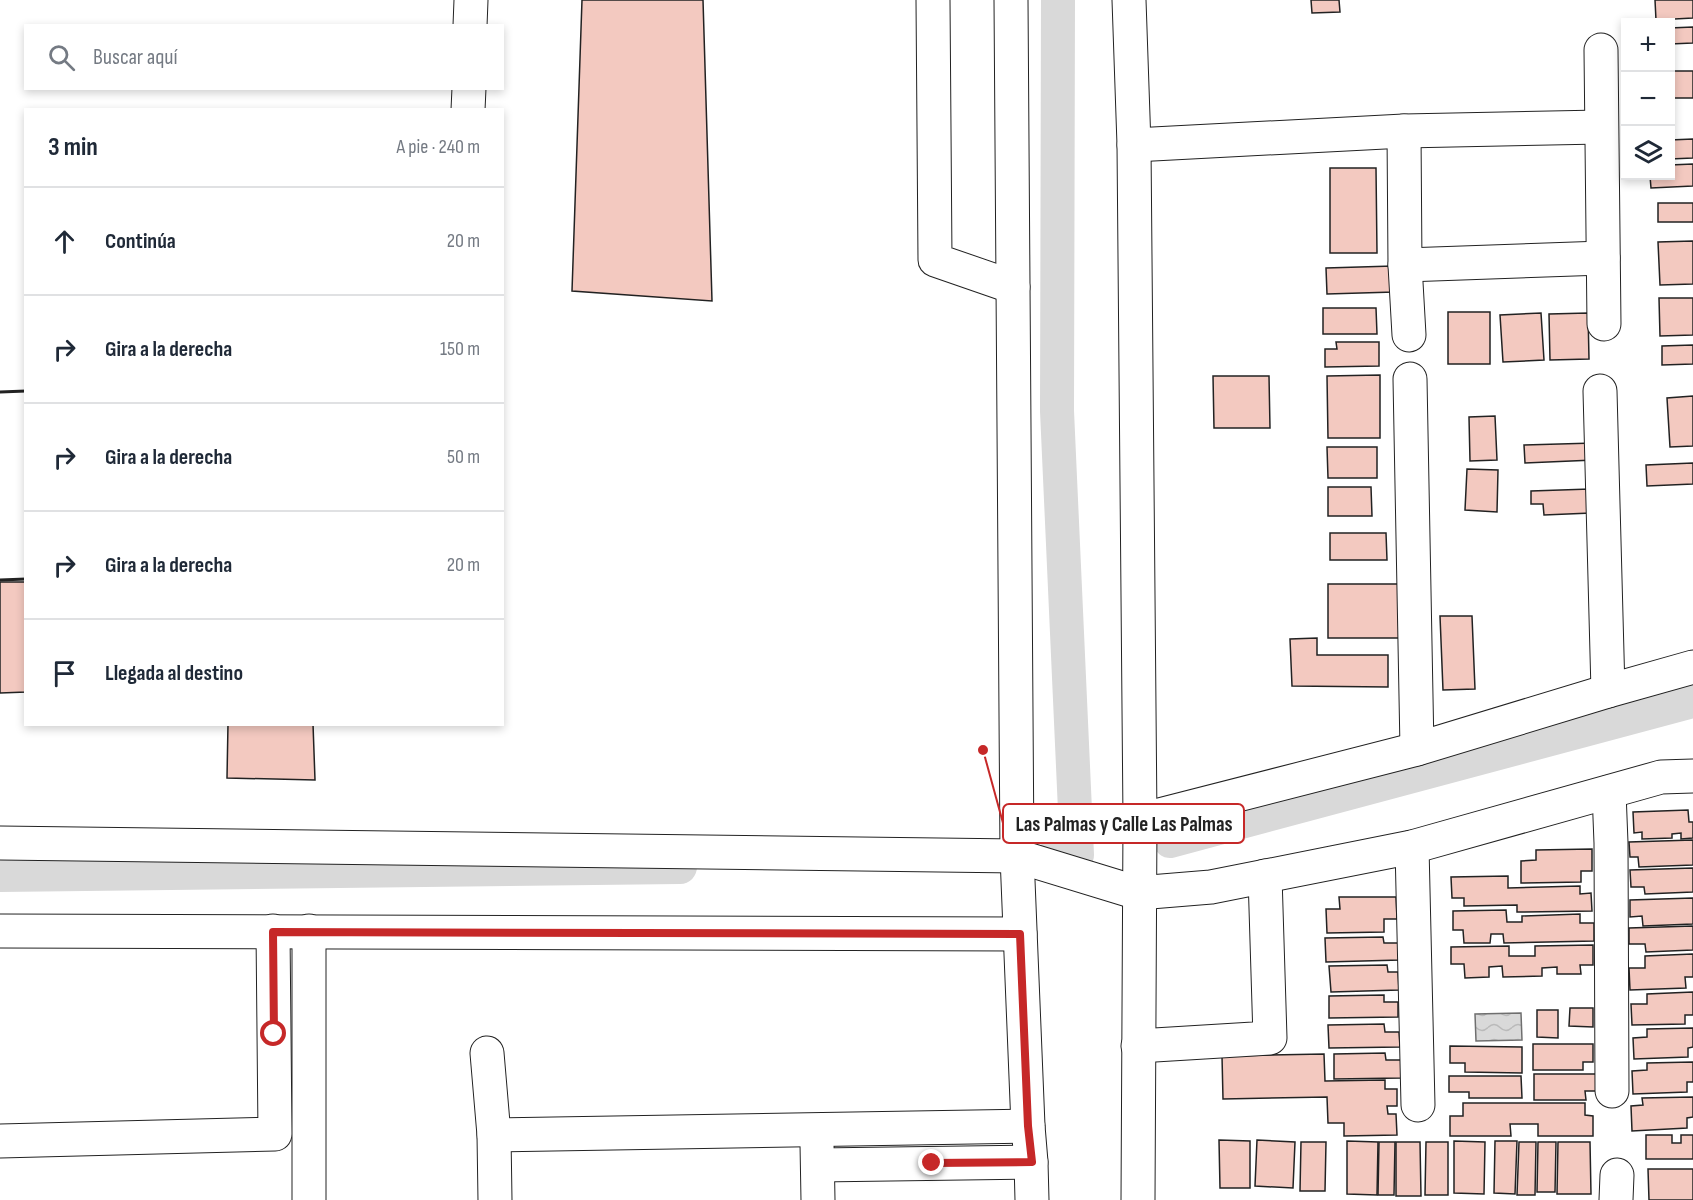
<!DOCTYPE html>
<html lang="es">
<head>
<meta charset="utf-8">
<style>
  :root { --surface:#fff; --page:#f2f2f3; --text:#1f2937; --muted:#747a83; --line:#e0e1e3 }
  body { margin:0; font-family:"Sofia Sans Condensed",sans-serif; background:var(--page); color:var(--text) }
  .controls { position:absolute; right:18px; top:18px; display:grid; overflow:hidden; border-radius:0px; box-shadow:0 3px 9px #0003 }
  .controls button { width:54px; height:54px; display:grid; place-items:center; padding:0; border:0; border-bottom:2px solid var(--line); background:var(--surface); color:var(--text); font:30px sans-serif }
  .stop { position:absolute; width:18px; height:18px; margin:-14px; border:4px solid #c62828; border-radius:50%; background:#fff }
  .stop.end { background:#c62828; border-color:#fff; box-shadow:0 2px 6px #0008 }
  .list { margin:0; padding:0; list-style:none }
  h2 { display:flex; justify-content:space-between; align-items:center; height:78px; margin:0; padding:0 24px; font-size:26px }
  h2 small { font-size:20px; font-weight:400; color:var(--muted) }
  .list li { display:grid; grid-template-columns:39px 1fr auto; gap:18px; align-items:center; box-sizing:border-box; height:108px; padding:0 24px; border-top:2px solid var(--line) }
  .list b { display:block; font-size:22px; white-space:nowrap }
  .list em { font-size:20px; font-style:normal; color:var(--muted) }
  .icon { flex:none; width:33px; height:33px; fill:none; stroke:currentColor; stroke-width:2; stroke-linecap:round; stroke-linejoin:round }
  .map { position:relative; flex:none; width:1693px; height:1200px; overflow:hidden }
  .search { position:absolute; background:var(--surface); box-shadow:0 3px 9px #0003; left:24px; top:24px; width:480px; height:66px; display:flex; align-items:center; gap:15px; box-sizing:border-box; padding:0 21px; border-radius:0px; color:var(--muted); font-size:22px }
  .panel { position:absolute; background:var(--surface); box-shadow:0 3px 9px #0003; left:24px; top:108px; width:480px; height:618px; border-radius:0px }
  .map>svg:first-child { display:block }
</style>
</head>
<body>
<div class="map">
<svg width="1693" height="1200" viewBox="0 0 1693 1200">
  <defs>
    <pattern id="water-waves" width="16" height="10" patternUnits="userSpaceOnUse" patternTransform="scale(1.5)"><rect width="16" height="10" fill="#d9d9d9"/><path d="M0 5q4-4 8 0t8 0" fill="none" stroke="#bababa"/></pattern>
  </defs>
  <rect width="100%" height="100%" fill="#fff"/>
  <path fill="url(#water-waves)" stroke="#6f6f6f" stroke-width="1.5" d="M1521,1013l1,27 -46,1 -1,-27z"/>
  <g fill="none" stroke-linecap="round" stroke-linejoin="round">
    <g stroke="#d9d9d9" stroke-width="34">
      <path d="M1170,841l523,-140"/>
      <path d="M1051,858l26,-3 -20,-444 1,-411"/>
      <path d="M0,875l680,-8"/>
    </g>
  </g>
  <g fill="#f3c9c0" stroke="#222" stroke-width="1.5">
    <path d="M582,0h121l9,301 -140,-10z"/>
    <path d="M1311,0h28l1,12 -28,1z"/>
    <path d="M1655,0h38v18l-37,2z"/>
    <path d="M1693,27v16l-23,1v-16z"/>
    <rect x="1670" y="71" width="23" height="27"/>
    <path d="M1693,139v19l-23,1v-19z"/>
    <path d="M1693,164v22l-42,2 -1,-12h20v-11z"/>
    <path d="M1330,168h46l1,85h-47z"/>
    <rect x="1658" y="203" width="35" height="19"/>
    <path d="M1693,241v43l-33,1 -2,-43z"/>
    <path d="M1393,266l1,26 -67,2 -1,-26z"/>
    <path d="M1659,298h34v37l-33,1z"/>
    <path d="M1323,308h53l1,26h-54z"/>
    <rect x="1448" y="312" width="42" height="52"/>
    <path d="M1541,313l3,47 -41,2 -3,-47z"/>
    <path d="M1588,313l1,46 -39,1 -1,-46z"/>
    <path d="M1336,342h43v24l-54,1v-18h12z"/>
    <path d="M1693,345v19l-31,1v-19z"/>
    <path d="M1380,375v63h-52l-1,-62z"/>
    <path d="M1213,376h56l1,52h-56z"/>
    <path d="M1693,396v50l-23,1 -3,-49z"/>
    <path d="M1495,416l2,44 -27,1 -1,-44z"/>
    <path d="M1594,443v17l-69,3 -1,-18z"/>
    <path d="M1327,447h50v31h-49z"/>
    <path d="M1693,463v21l-46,2 -1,-21z"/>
    <path d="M1467,469l31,1 -1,42 -32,-2z"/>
    <path d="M1328,487h43l1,29h-44z"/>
    <path d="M1590,489l1,24 -47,2 -1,-11h-12v-13z"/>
    <path d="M1330,533h56l1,27h-57z"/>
    <path d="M0,582h26v110l-26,1z"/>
    <path d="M1328,584h70l1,54h-71z"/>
    <path d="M1440,616h32l3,73 -32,1z"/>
    <path d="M1317,638v17h71v32l-96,-1 -2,-47z"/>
    <path d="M228,724h85l2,56 -88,-2z"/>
    <path d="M1688,810l1,12h4v16l-12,1v-6l-9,1v4l-30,1v-7l-8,1 -1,-21z"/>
    <path d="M1693,840v25l-54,2 -1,-10h-8l-1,-15z"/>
    <path d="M1592,849v22h-11v11l-60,1v-22l15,-1v-10z"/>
    <path d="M1693,868v24l-48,2 -1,-7h-13l-1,-17z"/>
    <path d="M1508,876v12l72,-2v8l11,-1 1,18 -75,1v-7l-53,1v-8h-12l-1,-21z"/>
    <path d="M1339,897h57l1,22h-13v13l-57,1 -1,-24h14z"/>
    <path d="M1693,898v26l-50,2 -1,-10 -12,1v-17z"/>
    <path d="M1506,910l1,12h15v-6l58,-2v9h14v18l-90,2 -1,-9h-12l-1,9h-26l-1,-13h-10v-19z"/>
    <path d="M1693,926v24l-47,2 -1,-8h-16v-16z"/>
    <path d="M1383,937l1,6h16v17l-74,2 -1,-24z"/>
    <path d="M1593,945v20h-13l1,9h-24v-7l-15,1v8l-39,1 -1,-11 -13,1v10l-24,1 -1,-14h-13v-17l58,-1v10h26v-10z"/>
    <path d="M1693,954v23h-8l1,11 -56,2 -1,-22h16v-12z"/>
    <path d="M1387,965l1,7h10l1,18 -68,2 -2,-26z"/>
    <path d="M1693,992v23h-8v9l-53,1 -1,-21h16v-10z"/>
    <path d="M1384,995v7h14v15l-69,1v-22z"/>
    <path d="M1570,1008h23v19l-24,-1z"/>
    <path d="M1537,1010h21v28l-21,-1z"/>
    <path d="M1384,1024l1,8h14l1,15 -71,1 -1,-23z"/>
    <path d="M1693,1028v19l-5,1v9l-54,2 -1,-21 14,-1v-8z"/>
    <path d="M1533,1044h60v18h-10v8h-50z"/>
    <path d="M1450,1046l72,1v26l-57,-1v-9h-15z"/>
    <path d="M1385,1053l1,7h15v18l-67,1v-25z"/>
    <path d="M1324,1054l1,27 60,-1v9h12v17h-10l1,8h8l1,21 -53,1v-13h-16l-1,-26 -104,2 -1,-43z"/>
    <path d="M1693,1062v20h-6v10l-54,2 -1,-23 15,-1v-7z"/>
    <path d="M1534,1074h64l1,17h-14l1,9h-52z"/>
    <path d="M1449,1076h72l1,22h-53v-6h-20z"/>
    <path d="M1693,1097v20l-6,1v10l-55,3 -1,-25 12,-1 -1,-7z"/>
    <path d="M1463,1103h122v12l8,1v20h-55v-12h-28l1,12h-61v-20h13z"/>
    <path d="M1646,1135h26v8h9v-8h12v24h-47z"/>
    <path d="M1219,1140l31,1v47h-30z"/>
    <path d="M1257,1140l38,2 -2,46 -38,-2z"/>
    <path d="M1347,1141l31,1 -1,53 -30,-1z"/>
    <path d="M1454,1141l31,1 -1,52 -30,-1z"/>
    <path d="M1495,1141h22l-2,53 -21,-1z"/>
    <path d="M1301,1142h25l-1,49h-25z"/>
    <path d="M1379,1142h16l-1,53h-16z"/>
    <path d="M1396,1142h24l1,54h-25z"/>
    <path d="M1426,1142h22v53h-23z"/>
    <path d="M1519,1142h17l-1,53h-18z"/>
    <path d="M1538,1142h18l-1,50h-18z"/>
    <path d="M1558,1142h32l1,52h-34z"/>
    <path d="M1648,1169h45v31h-44z"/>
  </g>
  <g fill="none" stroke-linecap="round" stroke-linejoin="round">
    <defs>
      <g id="minor">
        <path d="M933,0l2,260 78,27"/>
        <path d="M1011,0l6,856 11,270 3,36 1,38"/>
        <path d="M1129,0l5,145 6,675 -2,380"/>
        <path d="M470,26l1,-26"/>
        <path d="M1601,50l3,274"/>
        <path d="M468,110l1,-22"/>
        <path d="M1404,131l1,134 4,70"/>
        <path d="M1134,145l270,-14 197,-4"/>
        <path d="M1405,265l198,-7"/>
        <path d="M1410,379l7,370"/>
        <path d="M1600,391l8,300"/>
        <path d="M1609,792l2,51 1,248"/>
        <path d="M1140,820l277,-71 191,-58 85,-24"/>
        <path d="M0,843l1017,13 121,37 73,-6 201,-40 249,-70 32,-1"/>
        <path d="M1412,847l6,258"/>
        <path d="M0,931l1020,3"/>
        <path d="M1138,1046l132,-8 -5,-162"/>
        <path d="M487,1053l7,82 1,65"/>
        <path d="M494,1135l534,-9"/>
        <path d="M0,1141l275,-7 -2,-203"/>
        <path d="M817,1144l1,56"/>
        <path d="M818,1165l213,-3"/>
        <path d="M309,1200v-269"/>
        <path d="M1616,1200l1,-25"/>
      </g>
    </defs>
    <use href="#minor" stroke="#222" stroke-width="35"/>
    <use href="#minor" stroke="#fff" stroke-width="33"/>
    <g stroke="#222" stroke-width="3">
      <path d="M0,392l26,-1"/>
      <path d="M0,580l26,-1"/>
    </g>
  </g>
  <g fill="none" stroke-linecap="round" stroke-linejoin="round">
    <path stroke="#c62828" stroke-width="8" d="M274,1034l-1,-102 747,2 8,192 4,36 -100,1"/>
  </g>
  <path fill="none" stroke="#c62828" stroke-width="2" d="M983 750L1003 823"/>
  <circle fill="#c62828" stroke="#fff" stroke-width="2" cx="983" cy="750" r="6"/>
  <rect fill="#fff" stroke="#c62828" stroke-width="2" x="1003" y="804" width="241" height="39" rx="6"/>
  <g font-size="21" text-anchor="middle" font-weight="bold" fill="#222">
    <text x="1124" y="831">Las Palmas y Calle Las Palmas</text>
  </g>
</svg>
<div class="controls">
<button>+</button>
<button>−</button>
<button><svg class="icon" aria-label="layers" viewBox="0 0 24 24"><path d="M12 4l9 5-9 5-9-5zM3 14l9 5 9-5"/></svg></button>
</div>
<div class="stop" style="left:274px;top:1034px"></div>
<div class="stop end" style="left:932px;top:1163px"></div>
<div class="search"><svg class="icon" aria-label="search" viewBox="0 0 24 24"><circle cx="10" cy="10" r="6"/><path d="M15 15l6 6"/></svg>Buscar aquí</div>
<section class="panel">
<h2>3 min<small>A pie · 240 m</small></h2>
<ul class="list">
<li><svg class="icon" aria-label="ahead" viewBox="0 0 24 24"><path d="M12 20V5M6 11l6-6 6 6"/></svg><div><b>Continúa</b></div><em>20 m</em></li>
<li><svg class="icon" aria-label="right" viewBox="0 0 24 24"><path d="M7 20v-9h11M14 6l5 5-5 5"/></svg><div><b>Gira a la derecha</b></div><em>150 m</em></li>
<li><svg class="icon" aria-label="right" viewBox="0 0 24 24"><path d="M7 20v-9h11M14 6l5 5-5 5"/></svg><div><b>Gira a la derecha</b></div><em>50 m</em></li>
<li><svg class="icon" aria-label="right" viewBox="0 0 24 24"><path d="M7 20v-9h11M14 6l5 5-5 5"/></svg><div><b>Gira a la derecha</b></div><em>20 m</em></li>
<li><svg class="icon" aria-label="arrive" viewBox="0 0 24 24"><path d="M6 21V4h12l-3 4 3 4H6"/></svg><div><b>Llegada al destino</b></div></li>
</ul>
</section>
</div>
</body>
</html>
